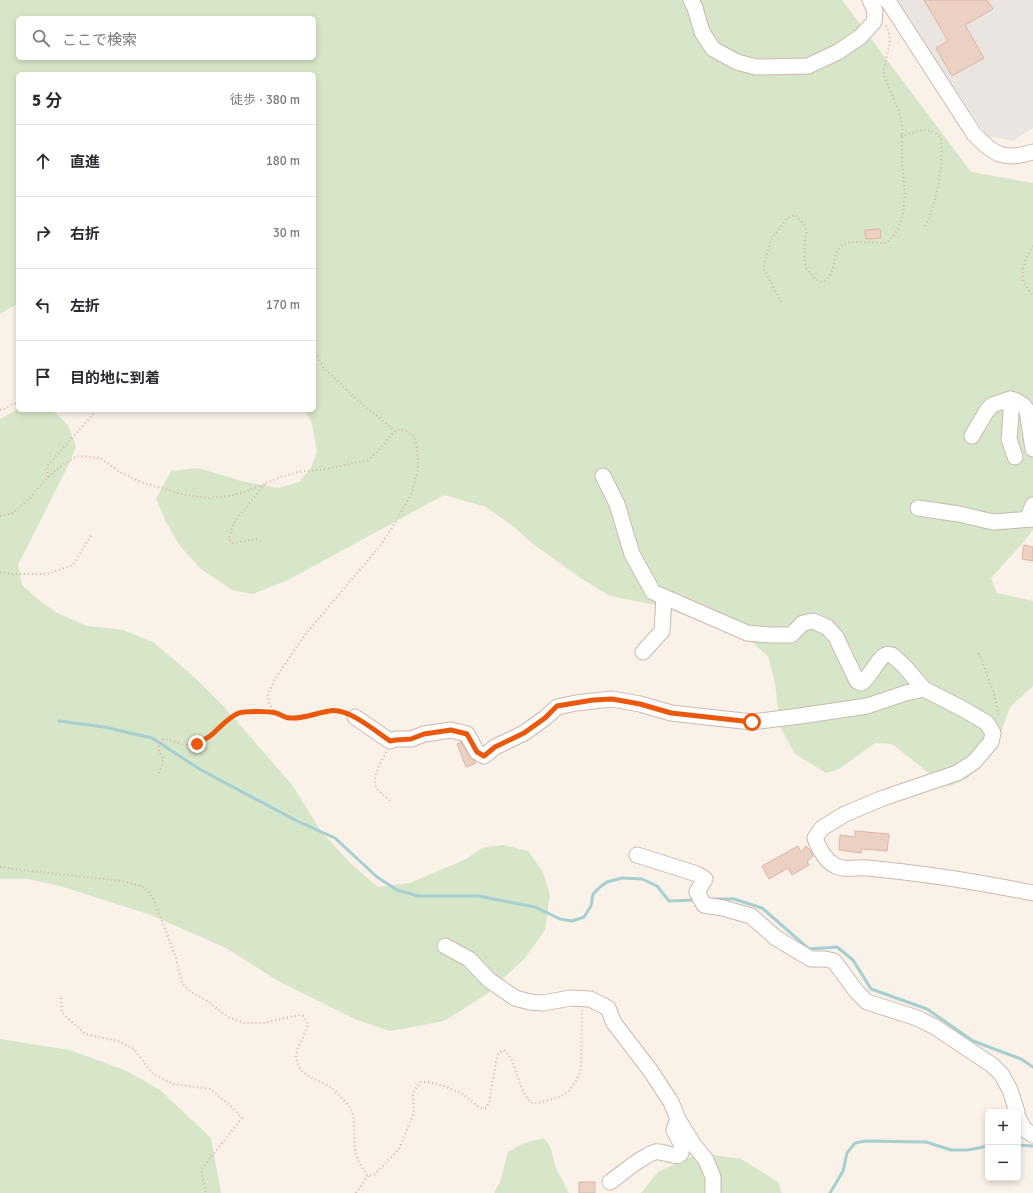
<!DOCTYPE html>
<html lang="ja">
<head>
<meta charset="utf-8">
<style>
  :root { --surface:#fff; --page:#f2f2f3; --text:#2b2b33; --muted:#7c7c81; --line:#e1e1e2 }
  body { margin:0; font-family:Signika,"Noto Sans JP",sans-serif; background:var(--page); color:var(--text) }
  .controls { position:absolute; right:12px; bottom:12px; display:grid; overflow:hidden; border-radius:6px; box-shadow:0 2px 6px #0003 }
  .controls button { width:36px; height:36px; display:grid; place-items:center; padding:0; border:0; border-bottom:1px solid var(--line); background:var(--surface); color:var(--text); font:20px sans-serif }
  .stop { position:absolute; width:12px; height:12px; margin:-9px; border:3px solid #ea580c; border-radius:50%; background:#fff }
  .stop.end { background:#ea580c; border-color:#fff; box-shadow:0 1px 4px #0008 }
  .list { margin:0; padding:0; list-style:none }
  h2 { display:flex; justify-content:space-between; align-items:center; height:52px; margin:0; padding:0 16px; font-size:17px }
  h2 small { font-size:13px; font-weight:400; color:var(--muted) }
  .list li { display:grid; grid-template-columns:26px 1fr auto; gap:12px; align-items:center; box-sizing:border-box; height:72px; padding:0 16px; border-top:1px solid var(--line) }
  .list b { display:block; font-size:15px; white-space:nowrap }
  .list em { font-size:13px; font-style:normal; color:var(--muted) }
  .icon { flex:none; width:22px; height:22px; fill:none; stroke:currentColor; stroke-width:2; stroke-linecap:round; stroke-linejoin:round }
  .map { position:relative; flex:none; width:1033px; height:1193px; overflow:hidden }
  .search { position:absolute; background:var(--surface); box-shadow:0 2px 6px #0003; left:16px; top:16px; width:300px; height:44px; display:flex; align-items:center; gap:10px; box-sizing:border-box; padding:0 14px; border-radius:6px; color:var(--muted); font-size:15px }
  .panel { position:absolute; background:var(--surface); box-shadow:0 2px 6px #0003; left:16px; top:72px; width:300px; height:340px; border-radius:6px }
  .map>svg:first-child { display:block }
</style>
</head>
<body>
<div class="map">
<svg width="1033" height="1193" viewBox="0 0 1033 1193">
  <rect width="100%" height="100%" fill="#faf1e8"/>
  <path fill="#ebe5e1" d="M895,0h138v128l-20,13 -26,-5z"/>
  <g fill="#d7e6c8" fill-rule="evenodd">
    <path d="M0,0h842l129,172 62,11v347l-12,15 -30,33 6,15 36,8v85l-23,21 -11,31 -14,22 -17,18 -18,8 -15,-8 -43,-34 -17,-1 -36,26 -13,4 -31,-19 -15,-27 -5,-44 -7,-27 -20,-17 -87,-33 -51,-10 -31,-19 -46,-33 -20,-18 -27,-19 -42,-12 -156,85 -35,14 -21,-4 -31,-21 -21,-23 -14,-24 -10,-23 15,-28 27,-3 43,13 38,7 20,-6 12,-14 6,-17 -5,-27 -7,-14h9v-336h-296v229l-18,11zM18,18h296v40h-296z"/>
    <path d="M18,409v1h34l16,15 8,21 -6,16 -52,103 4,20 18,16 17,12 30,13 36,4 30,12 40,34 32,32 68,78 27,44 30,33 28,24 32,-4 56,-24 16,-11 21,-3 25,6 15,21 7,23 -5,35 -20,28 -38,36 -43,27 -54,10 -33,-11 -79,-39 -52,-33 -75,-33 -91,-29 -31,-7h-29v-460z"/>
    <path d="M0,1039l70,11 57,21 33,19 51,48 10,55h-221z"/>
    <path d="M544,1138l6,8 6,22 13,25h-75l6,-11 8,-30 16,-9z"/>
    <path d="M707,1154l34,5 37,23 4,11h-141l17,-21 32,-15z"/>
  </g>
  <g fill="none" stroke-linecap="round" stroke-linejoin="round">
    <g stroke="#a6cfd2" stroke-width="3">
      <path d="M59,721l45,6 48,11 49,32 96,51 38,17 42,39 20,13 21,6h60l57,11 25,12 12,2 12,-4 7,-11 2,-12 7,-7 7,-5 15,-4 20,1 15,7 12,15 26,-1"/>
      <path d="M713,899h21l28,9 47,41 28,-2 16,13 18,29 56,20 46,32 48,18 12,8"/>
      <path d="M1018,1145l15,1"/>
      <path d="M830,1193l13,-22 4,-18 8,-10 11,-2 60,1 25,8h17l20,-4"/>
    </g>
  </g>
  <g fill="#ecd0c3" stroke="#ddb5a5">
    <path d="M924,0h63l6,9 -28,16 19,33 -32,18 -16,-28 12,-7z"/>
    <path d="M880,229l1,9 -15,1 -1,-9z"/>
    <path d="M1024,545l9,2v14l-11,-2z"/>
    <path d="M461,742l8,14 7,7 -10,4 -9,-23z"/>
    <path d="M855,831l34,3 -2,17 -25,-2 -1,4 -22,-3 1,-15 15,2z"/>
    <path d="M798,846l3,6 5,-6 5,5 2,5 -6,6 2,3 -17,10 -4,-7 -19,11 -7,-13z"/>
    <rect x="579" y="1182" width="16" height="11"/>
  </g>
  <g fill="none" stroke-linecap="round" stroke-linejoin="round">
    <defs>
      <g id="minor">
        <path d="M691,0l4,8 7,24 11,17 24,13 19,5 52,-1 30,-14 22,-15 14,-15 1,-11 -5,-11"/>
        <path d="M886,0l2,1 86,133c20,21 30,27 59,18"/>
        <path d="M1010,399l1,16 -2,24 6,18"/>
        <path d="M972,436l14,-24 6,-7 18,-6 5,1 8,5 4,5 6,39"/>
        <path d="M603,476l14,28 15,50 21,38 94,41 24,2h20l12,-12 10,-2 14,6 9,10 21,44 4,2 2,-1c6,-5 17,-26 23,-27 2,-1 4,0 6,0l13,12 19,22 39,20 24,14 6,10 -2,9 -17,20 -17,11 -74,25 -38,16 -23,14 -7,10c4,11 9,21 19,27 9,6 23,2 33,3 56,5 111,14 166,25"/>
        <path d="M918,508l41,6 34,8 40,-3"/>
        <path d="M1027,519l6,-14"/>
        <path d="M643,652l19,-21 2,-34"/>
        <path d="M355,717l35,24 6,-2h15l13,-5 27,-4 16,4 10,18 7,4 11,-9 29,-14 21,-15 12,-11 19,-4 36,-4 28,5 31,9 81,9 48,-6 67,-10 39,-13 18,-4"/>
        <path d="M637,855l60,19 8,5 -8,13 7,13 19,3 28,8 25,22 35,21h14l9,2 22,30 11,11 50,16 18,9 57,38 10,10 8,15 7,22"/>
        <path d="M445,946l24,13 20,21 26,18 15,4 13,1 28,-5 19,1 18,9 6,15 36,47 21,32 8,19 15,24 12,15 7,17v16"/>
        <path d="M1018,1117l6,12 9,6"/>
        <path d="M610,1182c13,-9 30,-25 45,-30 7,-2 23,8 26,1 3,-7 -4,-17 -7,-23l2,-6"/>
      </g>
    </defs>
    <use href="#minor" stroke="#cbb9af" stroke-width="17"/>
    <g stroke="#d1b3a6" stroke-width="2" stroke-dasharray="1 3" stroke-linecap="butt">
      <path d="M901,136c16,-4 29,-12 40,3 2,31 -4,62 -17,90"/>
      <path d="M1033,246c-7,10 -14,27 -8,39 2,3 5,7 8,10"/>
      <path d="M781,302l-17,-33 1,-9 6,-20 16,-22 8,-3c4,4 10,9 11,15 1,2 0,6 -1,9 -1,20 -4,33 17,43 20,-10 5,-32 25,-39 5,-2 32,0 40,0 25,-24 16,-56 15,-87 -1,-13 2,-28 -2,-40 -2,-10 -16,-37 -16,-43 0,-15 12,-35 1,-48"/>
      <path d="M314,349l9,18 30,29 42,35"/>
      <path d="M0,410l4,-1 14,-7"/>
      <path d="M48,477l-1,-11 50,-56"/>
      <path d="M0,516l13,-3 19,-17 16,-19 13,-11 16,-10 23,2 20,14 21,10 44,13 21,3 24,-2 15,-4 36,-15 17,-5 28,-3 42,-9 10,-9 14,-17 5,-4h6l5,2 7,6 2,10 1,21 -6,24 -20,35 -12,18 -76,90 -29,43 -7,16 1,9 7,9 7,5 8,1 17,-3 22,-6 13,2"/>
      <path d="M257,539l-25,4 -3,-4 4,-15 32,-40"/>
      <path d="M0,572l10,2h37l26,-9 19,-31"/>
      <path d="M979,653l16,44 4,20"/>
      <path d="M386,752c-5,11 -17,28 -8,38 5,5 10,8 14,13"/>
      <path d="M159,773l3,-7 1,-8 -4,-6v-6l5,-7c9,1 17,7 27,6 20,-1 30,-25 48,-32 11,-4 26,0 37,0"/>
      <path d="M0,867l21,3 101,11 20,5 8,7 4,7 22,58 6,25 9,9 15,8 22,17 16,6h19l36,-8 4,1 5,8c-3,14 -16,26 -10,40 4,13 22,16 32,23 7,5 13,12 19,19 8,11 4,30 6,43 1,10 7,19 13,27l7,-2 24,-25 15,-36 -1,-20 4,-7 3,-4h9l15,4 19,8 17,14h6l3,-5 7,-41 2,-8 5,-4c17,12 12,42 31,54l26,-7 9,-6 7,-10 5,-12 1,-59"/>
      <path d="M61,998l1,15 23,21 33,7 16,8 19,25 20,10 37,5 21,17 11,12 -41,52 5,23"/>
      <path d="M356,1193l12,-17"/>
    </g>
    <use href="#minor" stroke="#fff" stroke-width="15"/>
  </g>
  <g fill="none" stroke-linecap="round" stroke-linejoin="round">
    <path stroke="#ea580c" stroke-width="5" d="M197,744c4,-3 9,-5 13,-8 9,-7 18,-19 29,-23 6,-2 30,-2 37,0 5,1 8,5 14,5 13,1 26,-5 39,-7 19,-4 46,20 61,30l6,-1 15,-1 13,-5 27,-4 16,4 10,18 7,4 11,-9 29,-14 21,-15 12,-12 36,-6 19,-1 28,5 31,9 81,9"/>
  </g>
</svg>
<div class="controls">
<button>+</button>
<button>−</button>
</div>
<div class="stop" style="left:752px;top:722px"></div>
<div class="stop end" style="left:197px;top:744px"></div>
<div class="search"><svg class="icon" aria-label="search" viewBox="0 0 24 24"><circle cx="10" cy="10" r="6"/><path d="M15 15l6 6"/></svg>ここで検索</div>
<section class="panel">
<h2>5 分<small>徒歩 · 380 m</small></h2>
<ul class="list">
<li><svg class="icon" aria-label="ahead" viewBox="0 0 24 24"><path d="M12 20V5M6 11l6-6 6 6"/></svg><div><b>直進</b></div><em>180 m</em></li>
<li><svg class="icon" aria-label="right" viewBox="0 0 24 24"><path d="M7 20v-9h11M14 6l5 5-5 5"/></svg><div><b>右折</b></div><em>30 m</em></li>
<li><svg class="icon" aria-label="left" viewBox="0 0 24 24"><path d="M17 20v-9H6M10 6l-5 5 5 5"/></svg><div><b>左折</b></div><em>170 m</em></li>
<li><svg class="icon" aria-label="arrive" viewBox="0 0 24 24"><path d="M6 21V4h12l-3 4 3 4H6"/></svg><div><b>目的地に到着</b></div></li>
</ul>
</section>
</div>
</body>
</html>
